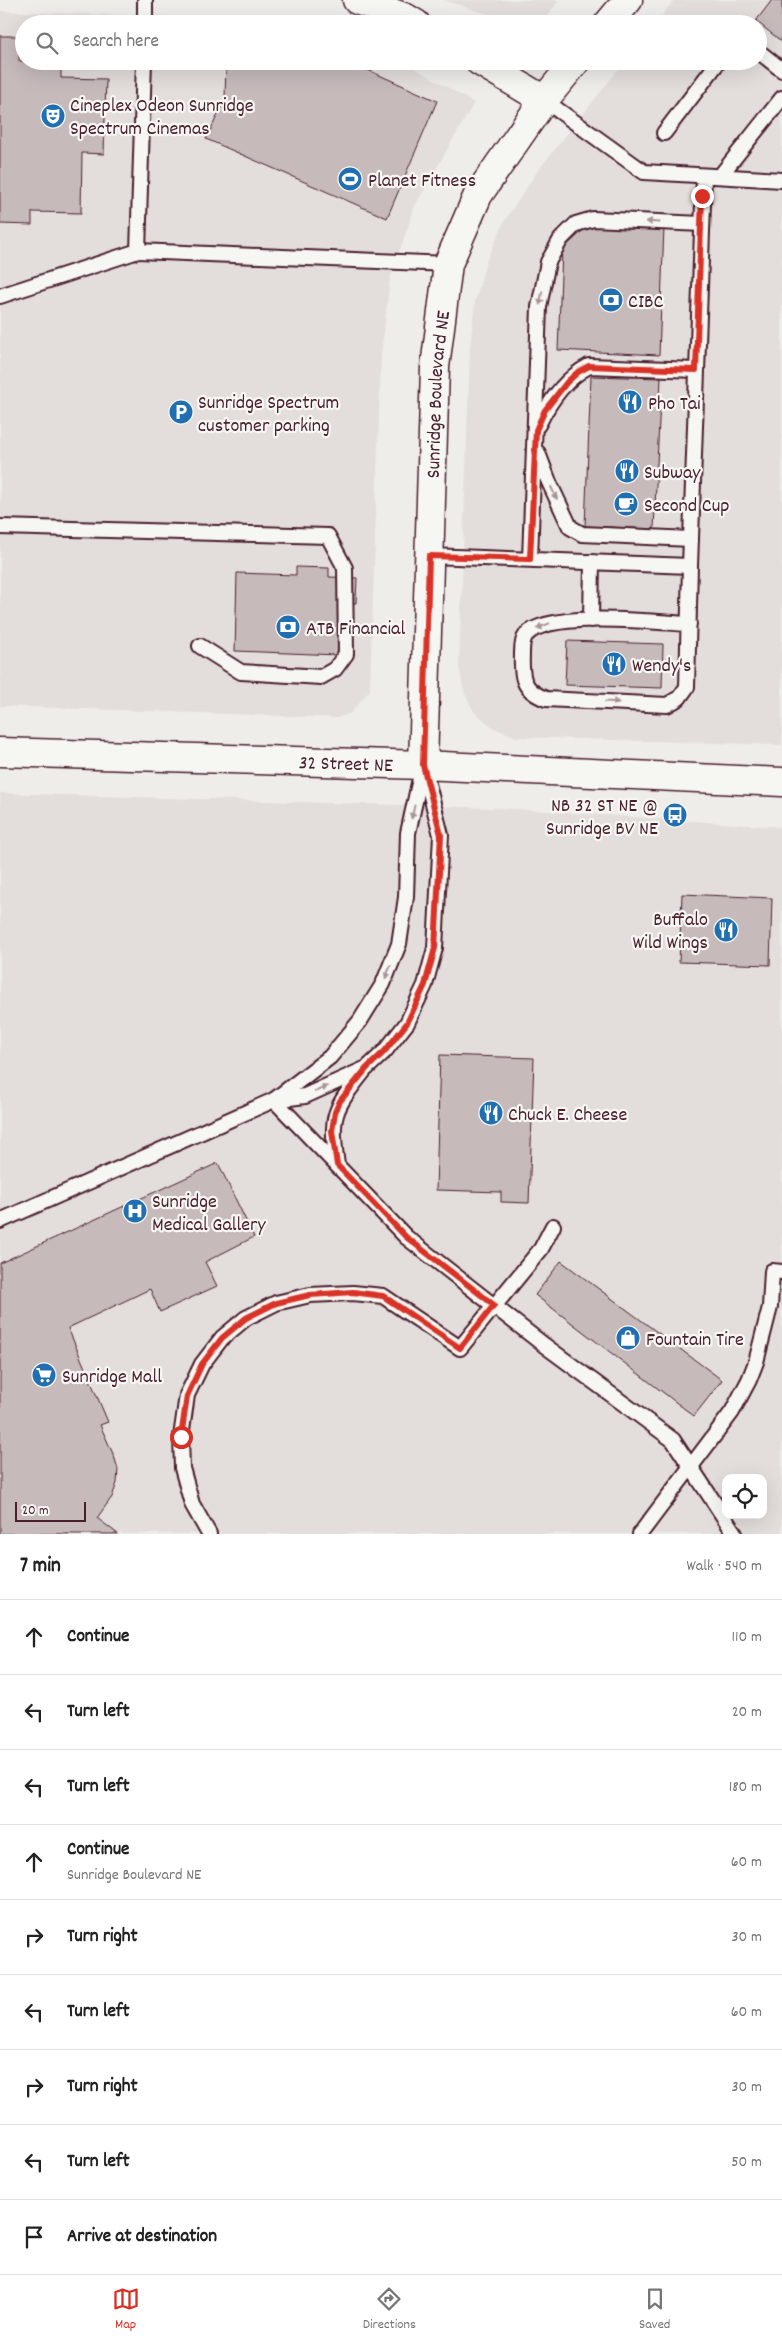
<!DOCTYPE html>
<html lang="en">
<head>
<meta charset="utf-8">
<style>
  :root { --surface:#fff; --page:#f2f2f2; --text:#222; --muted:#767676; --line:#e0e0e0; --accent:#d93025 }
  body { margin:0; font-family:Dekko,sans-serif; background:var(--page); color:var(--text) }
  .controls { position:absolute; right:15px; bottom:15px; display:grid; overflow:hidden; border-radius:10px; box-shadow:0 5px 20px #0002 }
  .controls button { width:45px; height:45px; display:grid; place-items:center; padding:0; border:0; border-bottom:1px solid var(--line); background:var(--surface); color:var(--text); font:25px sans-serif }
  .scale { position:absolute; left:15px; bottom:12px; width:71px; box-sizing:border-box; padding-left:5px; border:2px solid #4a1f2b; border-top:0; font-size:14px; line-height:18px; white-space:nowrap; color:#4a1f2b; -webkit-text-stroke:4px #f6f6f2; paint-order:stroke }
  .stop { position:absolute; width:15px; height:15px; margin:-11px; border:4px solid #d93025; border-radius:50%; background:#fff }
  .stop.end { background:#d93025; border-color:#fff; box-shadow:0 1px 5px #0008 }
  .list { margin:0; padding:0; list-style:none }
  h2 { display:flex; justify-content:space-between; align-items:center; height:65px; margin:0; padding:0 20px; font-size:21px }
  h2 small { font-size:16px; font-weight:400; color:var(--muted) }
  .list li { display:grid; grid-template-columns:32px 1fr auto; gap:15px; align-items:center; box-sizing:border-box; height:75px; padding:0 20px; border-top:1px solid var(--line) }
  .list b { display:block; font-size:19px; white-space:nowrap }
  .list p { margin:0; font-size:16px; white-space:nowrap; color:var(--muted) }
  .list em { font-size:16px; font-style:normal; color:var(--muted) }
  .icon { flex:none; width:28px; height:28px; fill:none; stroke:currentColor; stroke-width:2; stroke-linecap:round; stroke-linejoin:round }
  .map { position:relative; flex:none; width:782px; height:1534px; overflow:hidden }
  .search { position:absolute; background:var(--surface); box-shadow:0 5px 20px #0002; left:15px; right:15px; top:15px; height:55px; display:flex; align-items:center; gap:12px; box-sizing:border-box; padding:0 18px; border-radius:28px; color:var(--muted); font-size:19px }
  .sheet { height:740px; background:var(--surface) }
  nav { display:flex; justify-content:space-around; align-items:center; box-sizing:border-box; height:70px; border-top:1px solid var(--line); background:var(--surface); font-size:14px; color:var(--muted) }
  nav a { display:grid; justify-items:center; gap:2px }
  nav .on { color:var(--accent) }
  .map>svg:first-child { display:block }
</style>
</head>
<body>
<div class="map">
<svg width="782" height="1534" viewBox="0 0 782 1534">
  <rect width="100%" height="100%" fill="#efedea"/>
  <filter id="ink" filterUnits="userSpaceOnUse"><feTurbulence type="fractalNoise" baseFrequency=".02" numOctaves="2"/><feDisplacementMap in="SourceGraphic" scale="10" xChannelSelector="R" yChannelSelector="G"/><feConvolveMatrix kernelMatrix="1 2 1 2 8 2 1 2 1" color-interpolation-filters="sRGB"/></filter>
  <g filter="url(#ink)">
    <g fill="#e3dedc" fill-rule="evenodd">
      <path d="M443,0h116l-17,24h-24z"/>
      <path d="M674,0h108v745l-266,-8 -22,-9 -20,-16 -10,-20 -5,-24 11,-320 5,-47 11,-39 18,-40 32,-49 89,-112h133v-37h-103z"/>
      <path d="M0,11l286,10 17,3h-279v37h379l71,42 -59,103 -25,73 -9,77 -11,334 -19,23 -14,5 -337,-12z"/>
      <path d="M0,793l501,15 281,19v707h-782zM726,1478h37v37h-37z"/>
    </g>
    <g fill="#c6babb" stroke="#4a1f2b">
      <path d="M772,0h10v42l-26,-21z"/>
      <path d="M0,36h20l-1,25 42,1v16l45,1 -2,75 -22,-1 -1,60 -49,-1v13l-32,-1z"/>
      <path d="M226,61h122l89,40 -50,117 -181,-79 19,-39z"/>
      <path d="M591,223l73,4 -5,128 -101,-5 4,-100z"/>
      <path d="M591,376l70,2 -7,151 -69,-3z"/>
      <path d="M296,567l33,1v9l28,1 -1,25h-15l-2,52 -104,-4 2,-78 59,2z"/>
      <path d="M567,641l96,3 -1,44 -97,-3z"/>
      <path d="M682,894l90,4 -2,67 -91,-3z"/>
      <path d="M440,1055l94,3 -5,145 -28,-1v-10l-65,-2z"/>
      <path d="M218,1163l36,74 -49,25 12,24 -57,26 -10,-23 -82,39 40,94 -8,3 14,31 4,13 -1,14 -5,14 -15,21 21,16h-118v-271z"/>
      <path d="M561,1261l161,119 -28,36 -159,-121z"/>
    </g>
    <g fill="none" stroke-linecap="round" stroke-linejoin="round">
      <defs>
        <g id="lane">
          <path d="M145,24v-24"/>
          <path d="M758,51l24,19"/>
          <path d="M144,61l-6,190 310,13"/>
          <path d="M544,100l100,72 138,8"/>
          <path d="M664,133l55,-72"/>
          <path d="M720,176l62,-78"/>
          <path d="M0,296l138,-45"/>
          <path d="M538,425c11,-23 28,-47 51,-59l107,4"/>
          <path d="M538,453l11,29 21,45 12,7 109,5"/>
          <path d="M0,527l328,9 17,32 1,86 -11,15 -14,8 -80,-5 -41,-26"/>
          <path d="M429,556l261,10 14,-390"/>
          <path d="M530,559l9,-252 9,-45 13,-23 15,-15 17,-5 109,5"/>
          <path d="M591,620l1,-58"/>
          <path d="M689,624c-33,-2 -141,-14 -163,11 -4,5 -4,13 -4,18 -1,24 0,37 24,46l121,6 12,-7 8,-11 3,-121"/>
          <path d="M274,1100l132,137 138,108 129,95 62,94"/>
          <path d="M274,1100l31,-4 62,-28 18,-17 22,-28 18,-38 10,-37 6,-113 -17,-67"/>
          <path d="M337,1165c-7,-50 -4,-55 27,-94"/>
          <path d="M0,1221l274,-121 56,-43 30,-36 23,-37 16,-40 7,-47 2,-64 15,-68"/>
          <path d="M209,1534l-17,-30 -10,-36 -1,-31 6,-42 15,-31 20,-26 24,-20 30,-15 34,-8 43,-2 30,3 77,52 81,-99 12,-23"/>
          <path d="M640,1534l92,-122 17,-32 7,-18 14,-55 2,-36 10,1"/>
        </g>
        <g id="street">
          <path d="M357,0l49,18 10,6"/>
          <path d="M479,61l65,39"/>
        </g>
        <g id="secondary">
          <path d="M608,24l20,-24"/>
          <path id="s1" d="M0,752l423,13 359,17"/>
          <path id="s2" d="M423,765l12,-398 13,-103 30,-69 66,-95 32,-39"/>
        </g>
      </defs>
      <use href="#lane" stroke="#4a1f2b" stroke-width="18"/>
      <use href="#street" stroke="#4a1f2b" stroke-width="31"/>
      <use href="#secondary" stroke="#4a1f2b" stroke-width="31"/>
      <use href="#lane" stroke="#f6f6f2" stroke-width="14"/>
      <use href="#street" stroke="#f6f6f2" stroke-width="28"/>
      <use href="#secondary" stroke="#f6f6f2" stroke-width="28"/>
    </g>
    <defs><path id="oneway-solid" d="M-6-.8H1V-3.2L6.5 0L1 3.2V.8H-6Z" transform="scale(1.25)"/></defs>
    <g fill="#a99598">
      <use href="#oneway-solid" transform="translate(653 222) rotate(-177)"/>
      <use href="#oneway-solid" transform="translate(541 298) rotate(100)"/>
      <use href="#oneway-solid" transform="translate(554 493) rotate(64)"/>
      <use href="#oneway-solid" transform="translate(543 626) rotate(158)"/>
      <use href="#oneway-solid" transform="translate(612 702) rotate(3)"/>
      <use href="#oneway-solid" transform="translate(413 812) rotate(103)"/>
      <use href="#oneway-solid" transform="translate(388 972) rotate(112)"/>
      <use href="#oneway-solid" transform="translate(321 1089) rotate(-24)"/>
    </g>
  </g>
  <g fill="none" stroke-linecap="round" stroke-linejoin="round" filter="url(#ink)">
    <path stroke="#d93025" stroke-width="6" d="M181,1437l6,-41 15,-32 20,-26 24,-20 30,-15 34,-8 43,-3 30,4 77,52 34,-43 -88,-68 -69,-72 -5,-34 3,-19 5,-11 27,-33 18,-17 22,-28 18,-38 10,-37 6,-113 -18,-70 6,-209 101,3 6,-129 9,-20 22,-28 11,-10 11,-6 107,4 6,-174"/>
  </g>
  <defs>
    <symbol id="theatre-disc" viewBox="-11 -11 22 22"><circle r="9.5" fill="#1f6fb2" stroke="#f6f6f2"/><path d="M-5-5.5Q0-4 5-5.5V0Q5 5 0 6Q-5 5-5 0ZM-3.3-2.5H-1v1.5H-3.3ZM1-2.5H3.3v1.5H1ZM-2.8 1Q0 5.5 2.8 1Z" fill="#fff"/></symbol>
    <symbol id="stadium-disc" viewBox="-11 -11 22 22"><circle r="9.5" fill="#1f6fb2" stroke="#f6f6f2"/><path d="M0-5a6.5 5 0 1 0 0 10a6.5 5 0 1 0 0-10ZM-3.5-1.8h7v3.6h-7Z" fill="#fff"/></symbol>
    <symbol id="bank-disc" viewBox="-11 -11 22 22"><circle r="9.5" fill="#1f6fb2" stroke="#f6f6f2"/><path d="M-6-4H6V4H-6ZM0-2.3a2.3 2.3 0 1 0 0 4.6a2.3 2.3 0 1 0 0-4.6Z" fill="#fff"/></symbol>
    <symbol id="restaurant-disc" viewBox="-11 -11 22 22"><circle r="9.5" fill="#1f6fb2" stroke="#f6f6f2"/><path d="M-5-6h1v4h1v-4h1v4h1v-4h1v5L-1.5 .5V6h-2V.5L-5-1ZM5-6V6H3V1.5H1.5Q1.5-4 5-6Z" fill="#fff"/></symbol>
    <symbol id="parking-disc" viewBox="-11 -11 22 22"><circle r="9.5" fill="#1f6fb2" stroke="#f6f6f2"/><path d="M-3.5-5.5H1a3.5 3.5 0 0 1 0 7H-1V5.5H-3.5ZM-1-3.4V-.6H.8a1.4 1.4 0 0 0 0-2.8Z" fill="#fff"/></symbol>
    <symbol id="cafe-disc" viewBox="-11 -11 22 22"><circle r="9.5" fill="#1f6fb2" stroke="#f6f6f2"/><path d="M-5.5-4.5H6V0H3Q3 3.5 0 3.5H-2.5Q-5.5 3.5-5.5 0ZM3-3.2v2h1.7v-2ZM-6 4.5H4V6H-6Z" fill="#fff"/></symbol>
    <symbol id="bus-disc" viewBox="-11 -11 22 22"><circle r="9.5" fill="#1f6fb2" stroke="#f6f6f2"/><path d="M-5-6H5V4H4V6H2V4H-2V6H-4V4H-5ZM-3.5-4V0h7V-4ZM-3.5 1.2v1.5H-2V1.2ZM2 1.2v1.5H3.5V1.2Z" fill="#fff"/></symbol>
    <symbol id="hospital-disc" viewBox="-11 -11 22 22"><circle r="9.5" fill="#1f6fb2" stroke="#f6f6f2"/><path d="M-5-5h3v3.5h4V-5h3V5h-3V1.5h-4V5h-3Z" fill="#fff"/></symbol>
    <symbol id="shop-disc" viewBox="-11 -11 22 22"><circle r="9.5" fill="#1f6fb2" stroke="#f6f6f2"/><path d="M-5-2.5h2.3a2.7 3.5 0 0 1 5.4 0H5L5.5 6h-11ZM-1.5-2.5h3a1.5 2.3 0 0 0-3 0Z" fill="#fff"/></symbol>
    <symbol id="supermarket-disc" viewBox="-11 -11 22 22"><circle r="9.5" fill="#1f6fb2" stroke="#f6f6f2"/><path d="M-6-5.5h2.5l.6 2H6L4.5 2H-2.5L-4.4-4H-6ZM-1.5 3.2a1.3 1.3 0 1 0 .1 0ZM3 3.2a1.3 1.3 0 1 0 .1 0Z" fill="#fff"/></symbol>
  </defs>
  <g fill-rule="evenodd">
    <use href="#theatre-disc" x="39" y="102" width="28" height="28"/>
    <use href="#stadium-disc" x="336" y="165" width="28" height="28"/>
    <use href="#bank-disc" x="597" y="286" width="28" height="28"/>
    <use href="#restaurant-disc" x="616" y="388" width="28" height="28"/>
    <use href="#parking-disc" x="167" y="398" width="28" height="28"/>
    <use href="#restaurant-disc" x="613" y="457" width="28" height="28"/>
    <use href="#cafe-disc" x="612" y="490" width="28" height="28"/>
    <use href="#bank-disc" x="274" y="613" width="28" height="28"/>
    <use href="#restaurant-disc" x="600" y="650" width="28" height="28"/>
    <use href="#bus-disc" x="661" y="801" width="28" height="28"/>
    <use href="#restaurant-disc" x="712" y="916" width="28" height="28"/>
    <use href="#restaurant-disc" x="477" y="1099" width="28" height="28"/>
    <use href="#hospital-disc" x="121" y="1197" width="28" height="28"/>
    <use href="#shop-disc" x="614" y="1324" width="28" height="28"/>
    <use href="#supermarket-disc" x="30" y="1361" width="28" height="28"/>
  </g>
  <g text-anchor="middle" stroke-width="4.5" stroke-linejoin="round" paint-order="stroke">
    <g font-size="20" fill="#4a1f2b" stroke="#f6f6f2" text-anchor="start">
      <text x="70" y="111">Cineplex Odeon Sunridge<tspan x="70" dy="23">Spectrum Cinemas</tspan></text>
      <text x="368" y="186">Planet Fitness</text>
      <text x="628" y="307">CIBC</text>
      <text x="198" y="408">Sunridge Spectrum<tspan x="198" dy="23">customer parking</tspan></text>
      <text x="648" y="409">Pho Tai</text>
      <text x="644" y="478">Subway</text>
      <text x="644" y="511">Second Cup</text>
      <text x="306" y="634">ATB Financial</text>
      <text x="632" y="671">Wendy's</text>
      <text x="658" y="811" text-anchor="end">NB 32 ST NE @<tspan x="658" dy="23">Sunridge BV NE</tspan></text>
      <text x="708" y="925" text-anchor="end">Buffalo<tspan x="708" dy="23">Wild Wings</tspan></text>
      <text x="508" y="1120">Chuck E. Cheese</text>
      <text x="152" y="1207">Sunridge<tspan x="152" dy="23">Medical Gallery</tspan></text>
      <text x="646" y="1345">Fountain Tire</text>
      <text x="62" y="1382">Sunridge Mall</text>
    </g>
    <g font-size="20" fill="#4a1f2b" stroke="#f6f6f2">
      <text dy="7" stroke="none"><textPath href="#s2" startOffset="371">Sunridge Boulevard NE</textPath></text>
      <text dy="7" stroke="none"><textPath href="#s1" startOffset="346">32 Street NE</textPath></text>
    </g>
  </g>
</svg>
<div class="controls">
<button><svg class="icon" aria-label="locate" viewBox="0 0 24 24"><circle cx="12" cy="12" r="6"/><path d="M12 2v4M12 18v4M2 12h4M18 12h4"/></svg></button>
</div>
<div class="scale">20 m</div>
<div class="stop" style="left:181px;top:1437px"></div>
<div class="stop end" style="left:702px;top:196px"></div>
<div class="search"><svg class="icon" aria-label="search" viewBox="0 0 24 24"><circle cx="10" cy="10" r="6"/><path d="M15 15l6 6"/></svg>Search here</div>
</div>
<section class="sheet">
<h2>7 min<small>Walk · 540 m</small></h2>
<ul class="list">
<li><svg class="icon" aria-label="ahead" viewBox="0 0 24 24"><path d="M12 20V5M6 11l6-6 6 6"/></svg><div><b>Continue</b></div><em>110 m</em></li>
<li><svg class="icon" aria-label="left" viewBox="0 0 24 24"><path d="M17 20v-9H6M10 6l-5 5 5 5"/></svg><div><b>Turn left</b></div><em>20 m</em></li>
<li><svg class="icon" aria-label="left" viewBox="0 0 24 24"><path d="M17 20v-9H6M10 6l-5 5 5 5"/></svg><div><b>Turn left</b></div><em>180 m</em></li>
<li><svg class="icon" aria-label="ahead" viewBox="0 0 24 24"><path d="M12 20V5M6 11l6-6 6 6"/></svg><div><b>Continue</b><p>Sunridge Boulevard NE</p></div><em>60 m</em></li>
<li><svg class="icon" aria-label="right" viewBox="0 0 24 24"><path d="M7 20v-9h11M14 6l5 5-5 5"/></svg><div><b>Turn right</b></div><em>30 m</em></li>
<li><svg class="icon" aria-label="left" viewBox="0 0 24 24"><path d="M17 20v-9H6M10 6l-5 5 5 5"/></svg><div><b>Turn left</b></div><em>60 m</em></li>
<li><svg class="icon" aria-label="right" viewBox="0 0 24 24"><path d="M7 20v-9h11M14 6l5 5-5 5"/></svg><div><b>Turn right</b></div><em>30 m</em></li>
<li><svg class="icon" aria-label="left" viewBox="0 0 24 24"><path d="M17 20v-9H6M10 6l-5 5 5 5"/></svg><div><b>Turn left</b></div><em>50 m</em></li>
<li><svg class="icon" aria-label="arrive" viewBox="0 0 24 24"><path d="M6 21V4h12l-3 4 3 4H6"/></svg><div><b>Arrive at destination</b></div></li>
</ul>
</section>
<nav>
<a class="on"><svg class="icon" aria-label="map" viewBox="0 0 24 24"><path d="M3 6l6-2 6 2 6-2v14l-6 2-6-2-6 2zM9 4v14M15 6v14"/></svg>Map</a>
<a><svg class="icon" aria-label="directions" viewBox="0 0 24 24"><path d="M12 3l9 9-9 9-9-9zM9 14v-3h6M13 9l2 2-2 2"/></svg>Directions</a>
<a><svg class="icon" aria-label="saved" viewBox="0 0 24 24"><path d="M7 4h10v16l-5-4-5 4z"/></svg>Saved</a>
</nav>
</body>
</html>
